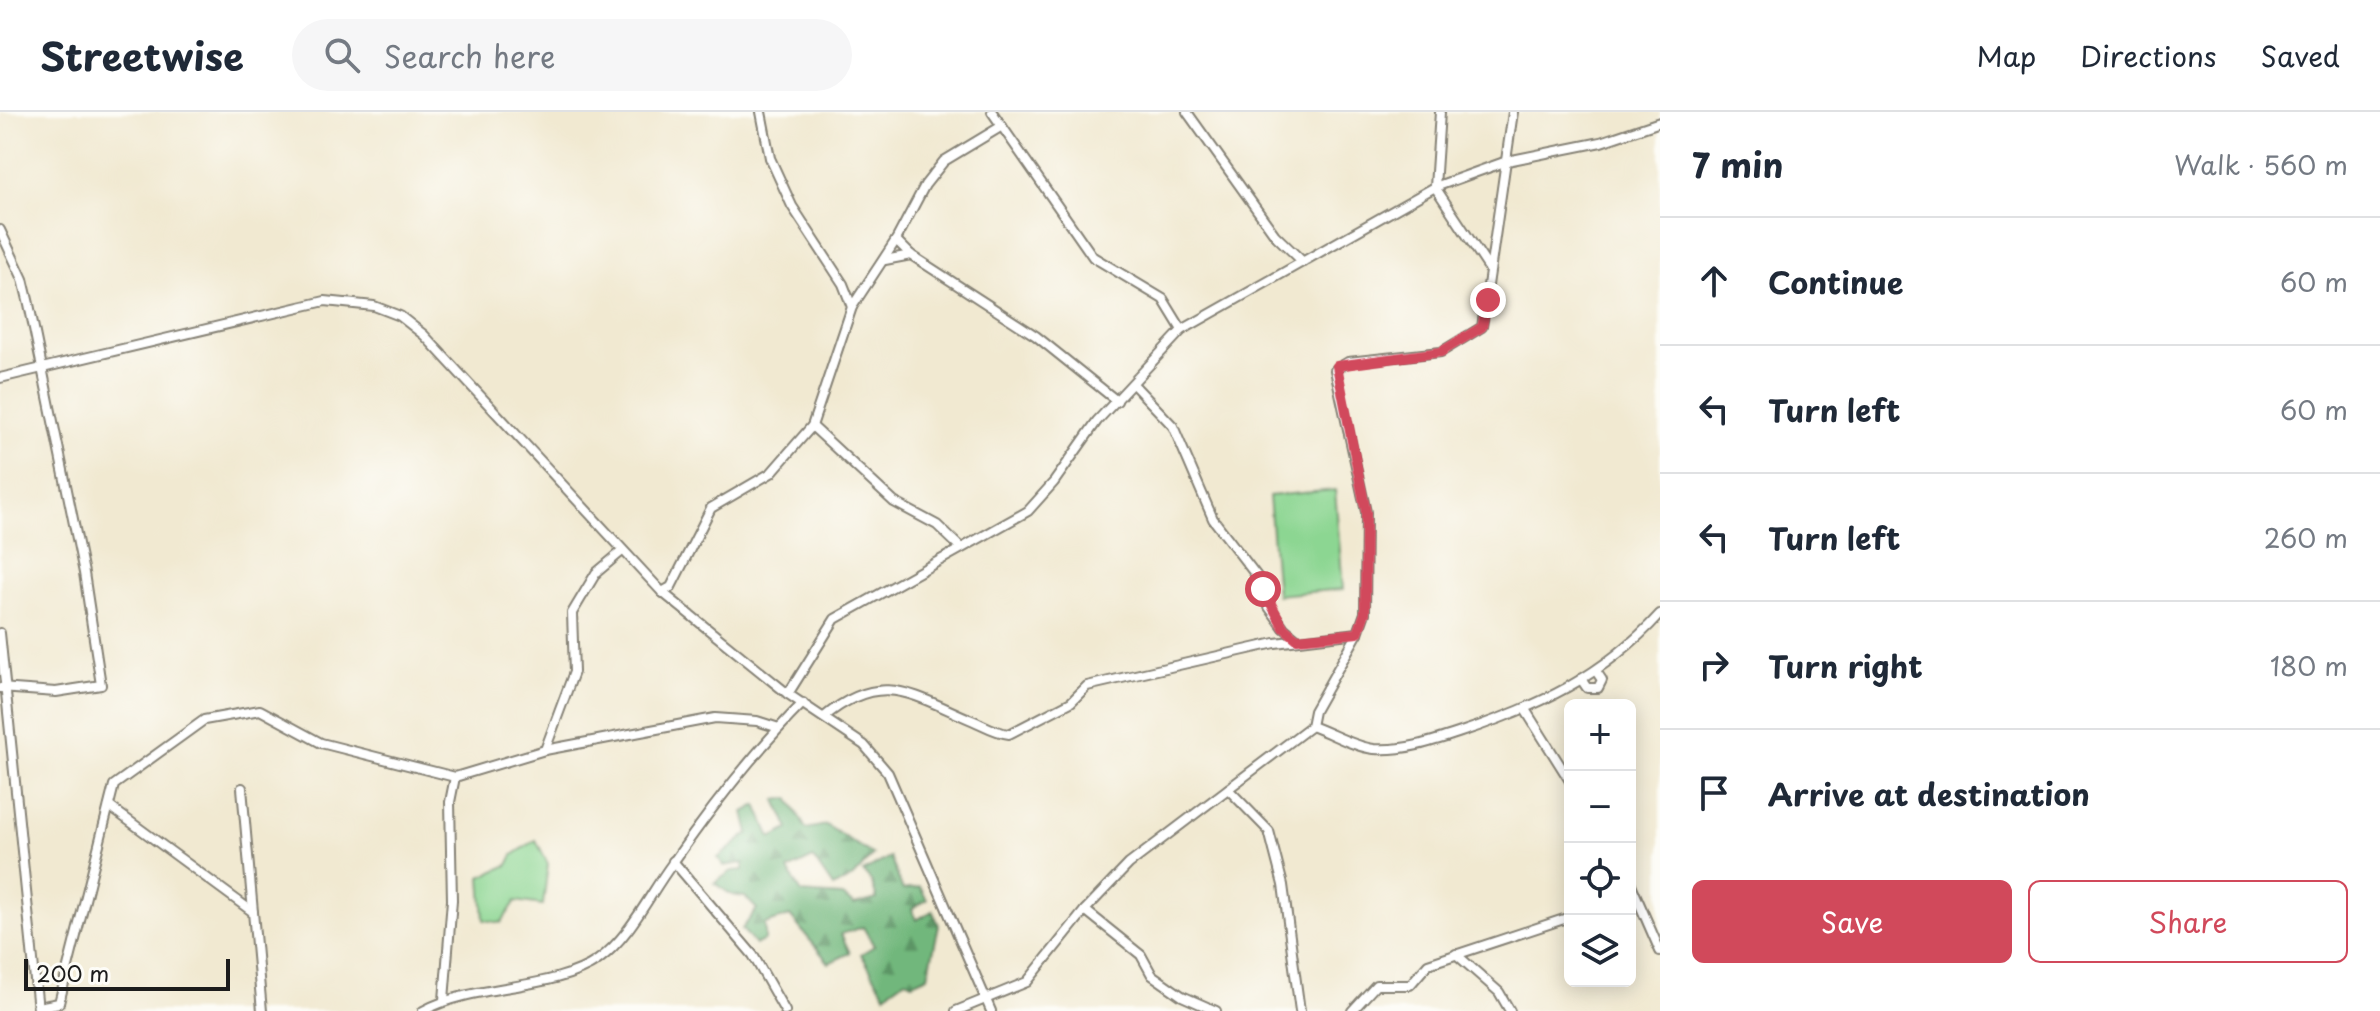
<!DOCTYPE html>
<html lang="en">
<head>
<meta charset="utf-8">
<style>
  :root { --surface:#fff; --page:#f6f6f7; --text:#1f2937; --muted:#747a83; --line:#e0e1e3; --accent:#d1495b }
  body { margin:0; font-family:"Playpen Sans",sans-serif; background:var(--page); color:var(--text) }
  .controls { position:absolute; right:24px; bottom:24px; display:grid; overflow:hidden; border-radius:12px; box-shadow:0 4px 20px #0003 }
  .controls button { width:72px; height:72px; display:grid; place-items:center; padding:0; border:0; border-bottom:2px solid var(--line); background:var(--surface); color:var(--text); font:40px sans-serif }
  .scale { position:absolute; left:24px; bottom:20px; width:206px; box-sizing:border-box; padding-left:8px; border:4px solid #1c1c1c; border-top:0; font-size:22px; line-height:28px; white-space:nowrap; color:#1c1c1c; -webkit-text-stroke:6px #fdfcf7; paint-order:stroke }
  .stop { position:absolute; width:24px; height:24px; margin:-18px; border:6px solid #d1495b; border-radius:50%; background:#fff }
  .stop.end { background:#d1495b; border-color:#fff; box-shadow:0 2px 8px #0008 }
  .list { margin:0; padding:0; list-style:none }
  h2 { display:flex; justify-content:space-between; align-items:center; height:104px; margin:0; padding:0 32px; font-size:34px }
  h2 small { font-size:26px; font-weight:400; color:var(--muted) }
  .list li { display:grid; grid-template-columns:52px 1fr auto; gap:24px; align-items:center; box-sizing:border-box; height:128px; padding:0 32px; border-top:2px solid var(--line) }
  .list b { display:block; font-size:30px; white-space:nowrap }
  .list em { font-size:26px; font-style:normal; color:var(--muted) }
  .actions { display:flex; gap:16px; padding:24px 32px }
  .actions a { flex:1; padding:18px 0; border:2px solid var(--accent); border-radius:12px; text-align:center; font-size:28px; color:var(--accent) }
  .actions .main { background:var(--accent); color:#fff }
  .icon { flex:none; width:44px; height:44px; fill:none; stroke:currentColor; stroke-width:2; stroke-linecap:round; stroke-linejoin:round }
  .map { position:relative; flex:none; width:1660px; height:899px; overflow:hidden }
  header { display:flex; align-items:center; gap:48px; box-sizing:border-box; height:112px; padding:0 40px; background:var(--surface); border-bottom:2px solid var(--line) }
  header strong { font-size:38px }
  nav { display:flex; gap:44px; margin-inline-start:auto; font-size:28px }
  .search { width:560px; height:72px; background:var(--page); display:flex; align-items:center; gap:20px; box-sizing:border-box; padding:0 28px; border-radius:44px; color:var(--muted); font-size:30px }
  main { display:flex }
  aside { flex:1; background:var(--surface) }
  .map>svg:first-child { display:block }
</style>
</head>
<body>
<header>
<strong>Streetwise</strong>
<div class="search"><svg class="icon" aria-label="search" viewBox="0 0 24 24"><circle cx="10" cy="10" r="6"/><path d="M15 15l6 6"/></svg>Search here</div>
<nav><a>Map</a><a>Directions</a><a>Saved</a></nav>
</header>
<main>
<div class="map">
<svg width="1660" height="899" viewBox="0 0 1660 899">
  <defs>
    <pattern id="forest-firs" width="22" height="20" patternUnits="userSpaceOnUse" patternTransform="scale(2)"><rect width="22" height="20" fill="#71b77c"/><path d="M5 1l3.5 6h-7zM16 11l3.5 6h-7z" fill="#5c9465"/></pattern>
  </defs>
  <rect width="100%" height="100%" fill="#fdfcf7"/>
  <filter id="ink" filterUnits="userSpaceOnUse"><feTurbulence type="fractalNoise" baseFrequency=".0125" numOctaves="2"/><feDisplacementMap in="SourceGraphic" scale="16" xChannelSelector="R" yChannelSelector="G"/><feConvolveMatrix kernelMatrix="1 2 1 2 8 2 1 2 1" color-interpolation-filters="sRGB"/></filter>
  <filter id="wash" filterUnits="userSpaceOnUse"><feTurbulence type="fractalNoise" baseFrequency=".006" numOctaves="4" result="noise"/><feDisplacementMap in="SourceGraphic" scale="32" xChannelSelector="R" yChannelSelector="G"/><feGaussianBlur stdDeviation="1.8" result="paint"/><feColorMatrix in="noise" values="0 0 0 0 0 0 0 0 0 0 0 0 0 0 0 0 0 1.4 0 .05"/><feComposite in="paint" operator="in"/></filter>
  <g filter="url(#wash)">
    <rect width="100%" height="100%" fill="#f1e9d1"/>
    <g fill="#8cd692" stroke="#547957" stroke-width="2">
      <path d="M1335,378l8,99 -66,6 -8,-99z"/>
      <path d="M536,728l12,24 -5,41 -27,-4 -15,22 -17,-3 -3,-43 27,-12 5,-10z"/>
    </g>
    <path fill="url(#forest-firs)" stroke="#466a4c" stroke-width="2" d="M789,686l17,31 20,-4 47,30 -20,22 -20,10 -20,-29 -25,12 14,23 40,3 12,9 23,-6 -6,-18 -8,-9 27,-15 13,33 17,-3 7,13 -15,9 4,11 17,-9 6,14 -11,51 -16,7 -6,-4 -21,15 -24,-40 13,-8 -11,-19 -22,7 9,19 -21,10 -39,-47 -25,8v16l-10,5 -13,-16 15,-20 -12,-12 -13,-2 -18,-12 18,-12 11,-1 1,-7 -20,3 -6,-8 31,-25 -5,-21 13,-7 14,33 18,-9 -13,-29z"/>
  </g>
  <g filter="url(#ink)">
    <g fill="none" stroke-linecap="round" stroke-linejoin="round">
      <defs>
        <g id="minor">
          <path d="M992,0l101,145 70,42 19,31"/>
          <path d="M1187,0l88,123 28,27"/>
          <path d="M1440,0l-5,75 55,83"/>
          <path d="M0,118l23,49 6,25 55,269 17,112 -45,7 -56,-4"/>
          <path d="M896,128l15,15 125,81 81,65"/>
          <path d="M885,148l26,-5"/>
          <path d="M852,195l44,-67 29,-55 19,-24 58,-35"/>
          <path d="M0,266l325,-77 49,5 26,10 24,19 238,257 126,102 76,51 24,28 103,238"/>
          <path d="M1134,273l39,41 40,93 46,60 10,28 15,21 13,11"/>
          <path d="M812,314l82,76 43,23 23,22"/>
          <path d="M662,480l9,-5 40,-79 60,-35 41,-47 40,-119 -9,-23 -51,-78 -22,-48 -9,-46"/>
          <path d="M0,521l38,377"/>
          <path d="M1581,567l6,9h11l4,-8 -6,-9"/>
          <path d="M788,582l47,-75 193,-108 26,-29 43,-61 85,-91 253,-143 72,-26 94,-19 59,-20"/>
          <path d="M1526,599l44,70"/>
          <path d="M824,605c58,-48 88,-22 150,4 11,5 23,12 35,13l62,-32 16,-16 188,-43 83,-10"/>
          <path d="M1311,614l3,-15 44,-78 7,-20 1,-101 -31,-142 13,-8 93,-10 41,-25 31,-215"/>
          <path d="M545,638l29,-78 -2,-59 24,-40 25,-21"/>
          <path d="M242,676l11,124"/>
          <path d="M1228,677l41,42 14,54 17,126"/>
          <path d="M109,694l144,106 9,99"/>
          <path d="M673,749l80,94 32,56"/>
          <path d="M1630,770l30,69"/>
          <path d="M1085,798l56,45 11,20 30,21 34,15"/>
          <path d="M1456,842l43,38 11,19"/>
          <path d="M444,888l8,-100 -2,-98 5,-25"/>
          <path d="M38,895l21,-4 55,-218 90,-65 56,-10 61,33 134,34 90,-27 170,-32 42,3 22,7"/>
          <path d="M423,899c51,-28 131,-20 175,-51 32,-23 51,-65 74,-96 39,-56 83,-113 131,-161"/>
          <path d="M956,899l71,-29 58,-72 44,-46 182,-138c20,7 43,21 63,23 30,2 57,-7 84,-16 79,-26 145,-56 202,-119"/>
          <path d="M1352,899l24,-26h34l18,-21 142,-47"/>
        </g>
      </defs>
      <use href="#minor" stroke="#868276" stroke-width="12"/>
      <use href="#minor" stroke="#fff" stroke-width="8"/>
    </g>
  </g>
  <g fill="none" stroke-linecap="round" stroke-linejoin="round" filter="url(#ink)">
    <path stroke="#d1495b" stroke-width="10" d="M1263,477l21,39 13,11 61,-6 7,-20 1,-101 -29,-146 104,-14 41,-25 6,-27"/>
  </g>
</svg>
<div class="controls">
<button>+</button>
<button>−</button>
<button><svg class="icon" aria-label="locate" viewBox="0 0 24 24"><circle cx="12" cy="12" r="6"/><path d="M12 2v4M12 18v4M2 12h4M18 12h4"/></svg></button>
<button><svg class="icon" aria-label="layers" viewBox="0 0 24 24"><path d="M12 4l9 5-9 5-9-5zM3 14l9 5 9-5"/></svg></button>
</div>
<div class="scale">200 m</div>
<div class="stop" style="left:1263px;top:477px"></div>
<div class="stop end" style="left:1488px;top:188px"></div>
</div>
<aside>
<h2>7 min<small>Walk · 560 m</small></h2>
<ul class="list">
<li><svg class="icon" aria-label="ahead" viewBox="0 0 24 24"><path d="M12 20V5M6 11l6-6 6 6"/></svg><div><b>Continue</b></div><em>60 m</em></li>
<li><svg class="icon" aria-label="left" viewBox="0 0 24 24"><path d="M17 20v-9H6M10 6l-5 5 5 5"/></svg><div><b>Turn left</b></div><em>60 m</em></li>
<li><svg class="icon" aria-label="left" viewBox="0 0 24 24"><path d="M17 20v-9H6M10 6l-5 5 5 5"/></svg><div><b>Turn left</b></div><em>260 m</em></li>
<li><svg class="icon" aria-label="right" viewBox="0 0 24 24"><path d="M7 20v-9h11M14 6l5 5-5 5"/></svg><div><b>Turn right</b></div><em>180 m</em></li>
<li><svg class="icon" aria-label="arrive" viewBox="0 0 24 24"><path d="M6 21V4h12l-3 4 3 4H6"/></svg><div><b>Arrive at destination</b></div></li>
</ul>
<div class="actions"><a class="main">Save</a><a>Share</a></div>
</aside>
</main>
</body>
</html>
